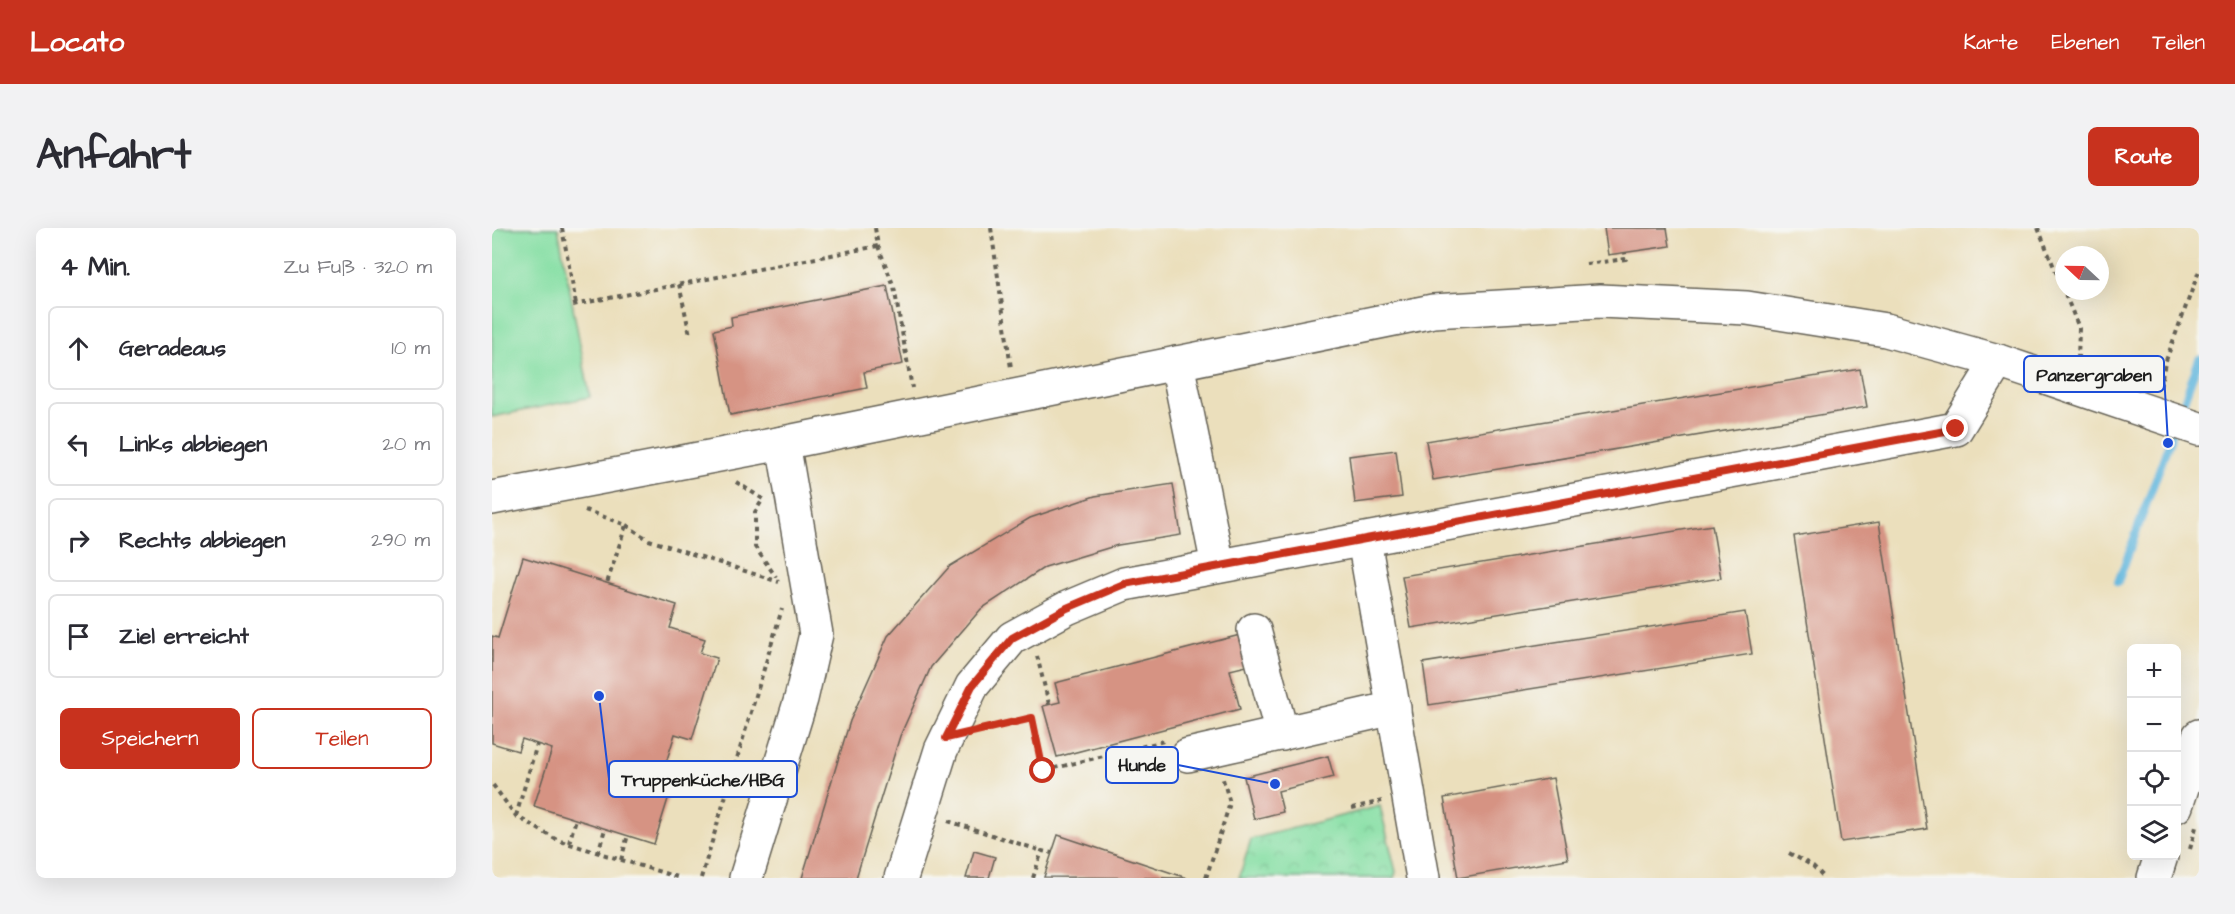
<!DOCTYPE html>
<html lang="de">
<head>
<meta charset="utf-8">
<style>
  :root { --surface:#fff; --page:#f2f2f3; --text:#2b2b33; --muted:#7c7c81; --line:#e1e1e2; --accent:#c8321e }
  body { margin:0; font-family:"Architects Daughter",sans-serif; background:var(--page); color:var(--text) }
  .controls { position:absolute; right:18px; bottom:18px; display:grid; overflow:hidden; border-radius:9px; box-shadow:0 6px 24px #0002 }
  .controls button { width:54px; height:54px; display:grid; place-items:center; padding:0; border:0; border-bottom:2px solid var(--line); background:var(--surface); color:var(--text); font:30px sans-serif }
  .compass { position:absolute; left:1563px; top:18px; width:54px; height:54px; border-radius:50%; background:var(--surface); box-shadow:0 6px 24px #0002; rotate:292deg }
  .stop { position:absolute; width:18px; height:18px; margin:-14px; border:4px solid #c8321e; border-radius:50%; background:#fff }
  .stop.end { background:#c8321e; border-color:#fff; box-shadow:0 2px 6px #0008 }
  .list { margin:0; padding:0; list-style:none }
  h2 { display:flex; justify-content:space-between; align-items:center; height:78px; margin:0; padding:0 24px; font-size:26px }
  h2 small { font-size:20px; font-weight:400; color:var(--muted) }
  .list li { display:grid; grid-template-columns:39px 1fr auto; gap:18px; align-items:center; box-sizing:border-box; height:84px; margin:0 12px 12px; padding:0 12px; border:2px solid var(--line); border-radius:9px }
  .list b { display:block; font-size:22px; white-space:nowrap }
  .list em { font-size:20px; font-style:normal; color:var(--muted) }
  .actions { display:flex; gap:12px; padding:18px 24px }
  .actions a { flex:1; padding:14px 0; border:2px solid var(--accent); border-radius:9px; text-align:center; font-size:21px; color:var(--accent) }
  .actions .main { background:var(--accent); color:#fff }
  .icon { flex:none; width:33px; height:33px; fill:none; stroke:currentColor; stroke-width:2; stroke-linecap:round; stroke-linejoin:round }
  .map { position:relative; flex:none; width:1707px; height:650px; overflow:hidden; border-radius:9px }
  header { display:flex; align-items:center; gap:36px; box-sizing:border-box; height:84px; padding:0 30px; background:var(--accent); color:#fff }
  header strong { font-size:28px }
  nav { display:flex; gap:33px; margin-inline-start:auto; font-size:21px }
  .intro { display:flex; align-items:center; justify-content:space-between; box-sizing:border-box; height:144px; padding:0 36px }
  h1 { margin:0; font-size:42px }
  .button { padding:15px 27px; border-radius:9px; background:var(--accent); color:#fff; font-size:21px; font-weight:700 }
  main { display:flex; gap:36px; padding:0 36px }
  aside { flex:1; background:var(--surface); border-radius:9px; box-shadow:0 6px 24px #0002 }
  .map>svg:first-child { display:block }
</style>
</head>
<body>
<header>
<strong>Locato</strong>
<nav><a>Karte</a><a>Ebenen</a><a>Teilen</a></nav>
</header>
<div class="intro"><h1>Anfahrt</h1><a class="button">Route</a></div>
<main>
<aside>
<h2>4 Min.<small>Zu Fuß · 320 m</small></h2>
<ul class="list">
<li><svg class="icon" aria-label="ahead" viewBox="0 0 24 24"><path d="M12 20V5M6 11l6-6 6 6"/></svg><div><b>Geradeaus</b></div><em>10 m</em></li>
<li><svg class="icon" aria-label="left" viewBox="0 0 24 24"><path d="M17 20v-9H6M10 6l-5 5 5 5"/></svg><div><b>Links abbiegen</b></div><em>20 m</em></li>
<li><svg class="icon" aria-label="right" viewBox="0 0 24 24"><path d="M7 20v-9h11M14 6l5 5-5 5"/></svg><div><b>Rechts abbiegen</b></div><em>290 m</em></li>
<li><svg class="icon" aria-label="arrive" viewBox="0 0 24 24"><path d="M6 21V4h12l-3 4 3 4H6"/></svg><div><b>Ziel erreicht</b></div></li>
</ul>
<div class="actions"><a class="main">Speichern</a><a>Teilen</a></div>
</aside>
<div class="map">
<svg width="1707" height="650" viewBox="0 0 1707 650">
  <defs>
    <pattern id="park-crowns" width="20" height="18" patternUnits="userSpaceOnUse" patternTransform="scale(1.5)"><rect width="20" height="18" fill="#86dfa4"/><path d="M2 6a3 3 0 1 1 6 0M12 15a3 3 0 1 1 6 0" fill="none" stroke="#73bf8d"/></pattern>
  </defs>
  <rect width="100%" height="100%" fill="#f6f6f2"/>
  <filter id="ink" filterUnits="userSpaceOnUse"><feTurbulence type="fractalNoise" baseFrequency=".0167" numOctaves="2"/><feDisplacementMap in="SourceGraphic" scale="12" xChannelSelector="R" yChannelSelector="G"/><feConvolveMatrix kernelMatrix="1 2 1 2 8 2 1 2 1" color-interpolation-filters="sRGB"/></filter>
  <filter id="wash" filterUnits="userSpaceOnUse"><feTurbulence type="fractalNoise" baseFrequency=".008" numOctaves="4" result="noise"/><feDisplacementMap in="SourceGraphic" scale="24" xChannelSelector="R" yChannelSelector="G"/><feGaussianBlur stdDeviation="1.35" result="paint"/><feColorMatrix in="noise" values="0 0 0 0 0 0 0 0 0 0 0 0 0 0 0 0 0 1.4 0 .05"/><feComposite in="paint" operator="in"/></filter>
  <g filter="url(#wash)">
    <rect width="100%" height="100%" fill="#ebdfbc"/>
    <path fill="url(#park-crowns)" stroke="#517e60" stroke-width="1.5" d="M888,578l16,66 -2,6h-155l12,-39z"/>
    <path fill="#86dfa4" stroke="#517e60" stroke-width="1.5" d="M0,0h66l32,169 -98,20z"/>
    <g fill="none" stroke-linecap="round" stroke-linejoin="round">
      <g stroke="#60b6dd" stroke-width="8">
        <path d="M1687,187l20,-56"/>
        <path d="M1626,354l56,-153"/>
      </g>
    </g>
    <g id="blocks">
      <g fill="#d69383">
        <path d="M1112,0h63l3,18 -62,9z"/>
        <path d="M395,58l16,78 -39,8 3,16 -137,27 -16,-85 18,-4 -1,-9z"/>
        <path d="M1368,141l7,38 -434,73 -7,-39z"/>
        <path d="M904,222l6,47 -47,6 -6,-47z"/>
        <path d="M681,256l8,51 -63,10 -73,22 -64,42 -50,58 -31,69 -44,142h-54l48,-157 38,-85 62,-70 80,-48 65,-22z"/>
        <path d="M1387,294l48,307 -86,13 -47,-306z"/>
        <path d="M1220,297l9,53 -310,50 -9,-52z"/>
        <path d="M31,329l154,48 -7,23 35,11 -5,14 17,5 -25,81 -17,-5 -10,32 12,4 -23,74 -120,-38 18,-57 -30,-10 -4,12 -26,-8v-107l6,2z"/>
        <path d="M1253,384l7,42 -323,51 -6,-42z"/>
        <path d="M752,406l7,31 -21,5 10,39 -183,48 -14,-51 17,-4 -5,-19z"/>
        <path d="M836,528l6,21 -56,14 5,21 -29,7 -10,-42z"/>
        <path d="M1061,550l15,81 -110,19 -14,-80z"/>
        <path d="M566,607l129,43 -143,-1z"/>
        <path d="M482,623l21,6 -6,21h-23z"/>
      </g>
    </g>
  </g>
  <g filter="url(#ink)">
    <use href="#blocks" fill-opacity="0" stroke="#646054" stroke-width="1.5"/>
    <g fill="none" stroke-linecap="round" stroke-linejoin="round">
      <defs>
        <g id="minor">
          <path d="M685,135l41,203"/>
          <path d="M0,270l291,-55 650,-132 167,-10 147,7 139,22 112,31 201,68"/>
          <path d="M872,312l59,338"/>
          <path d="M762,402l28,104"/>
          <path d="M696,527l206,-47"/>
          <path d="M1684,578l23,-70"/>
          <path d="M254,650l55,-179 15,-65 -33,-191"/>
          <path d="M409,650l40,-128 31,-64 40,-48 55,-30 57,-24 832,-155 42,-68"/>
          <path d="M1662,650l7,-22"/>
        </g>
      </defs>
      <use href="#minor" stroke="#646054" stroke-width="36"/>
      <g stroke="#646054" stroke-width="4" stroke-dasharray="4.5 4.5" stroke-linecap="butt">
        <path d="M70,0l14,76"/>
        <path d="M383,0l3,18 16,41 18,101"/>
        <path d="M499,0l20,140"/>
        <path d="M1546,0l41,100 -1,32"/>
        <path d="M1094,36l40,-5 -1,-6"/>
        <path d="M187,56l11,51"/>
        <path d="M81,77l305,-59"/>
        <path d="M1668,159l5,-24 34,-92"/>
        <path d="M244,254l27,17 -8,13v35l21,30"/>
        <path d="M93,282l41,15 -19,58"/>
        <path d="M134,297l23,15 130,42"/>
        <path d="M545,428l12,48"/>
        <path d="M490,502l50,-12 11,53 121,-30"/>
        <path d="M1,557l23,31 41,24 123,38"/>
        <path d="M860,580l30,-7"/>
        <path d="M24,588l21,-72"/>
        <path d="M456,593l94,30"/>
        <path d="M77,615l7,-24"/>
        <path d="M1698,621l6,-22"/>
        <path d="M106,625l7,-24"/>
        <path d="M1297,625l24,13 12,12"/>
        <path d="M129,632l7,-25"/>
        <path d="M209,650l81,-269"/>
        <path d="M541,650l9,-27 10,2"/>
        <path d="M714,650l24,-75 -8,-27"/>
        <path d="M1707,650v-1"/>
      </g>
      <use href="#minor" stroke="#fff" stroke-width="33"/>
    </g>
  </g>
  <g fill="none" stroke-linecap="round" stroke-linejoin="round" filter="url(#ink)">
    <path stroke="#c8321e" stroke-width="8" d="M551,543l-11,-53 -86,20 26,-52 40,-48 55,-30 57,-24 832,-155"/>
  </g>
  <path fill="none" stroke="#1d4ed8" stroke-width="2" d="M1676 215L1672 146M783 556L686 537M107 468L117 551"/>
  <g fill="#1d4ed8" stroke="#f6f6f2" stroke-width="2">
    <circle cx="1676" cy="215" r="6"/>
    <circle cx="783" cy="556" r="6"/>
    <circle cx="107" cy="468" r="6"/>
  </g>
  <g fill="#f6f6f2" stroke="#1d4ed8" stroke-width="2">
    <rect x="1532" y="128" width="140" height="36" rx="6"/>
    <rect x="614" y="519" width="72" height="36" rx="6"/>
    <rect x="117" y="533" width="188" height="36" rx="6"/>
  </g>
  <g font-size="18" text-anchor="middle" font-weight="bold" fill="#1c1c1c">
    <text x="1602" y="153">Panzergraben</text>
    <text x="650" y="543">Hunde</text>
    <text x="211" y="558">Truppenküche/HBG</text>
  </g>
</svg>
<div class="controls">
<button>+</button>
<button>−</button>
<button><svg class="icon" aria-label="locate" viewBox="0 0 24 24"><circle cx="12" cy="12" r="6"/><path d="M12 2v4M12 18v4M2 12h4M18 12h4"/></svg></button>
<button><svg class="icon" aria-label="layers" viewBox="0 0 24 24"><path d="M12 4l9 5-9 5-9-5zM3 14l9 5 9-5"/></svg></button>
</div>
<svg class="compass" viewBox="-18 -18 36 36"><path d="M0-13l5 13h-10z" fill="#e53935"/><path d="M0 13l5-13h-10z" fill="#7c7c81"/></svg>
<div class="stop" style="left:551px;top:543px"></div>
<div class="stop end" style="left:1464px;top:201px"></div>
</div>
</main>
</body>
</html>
